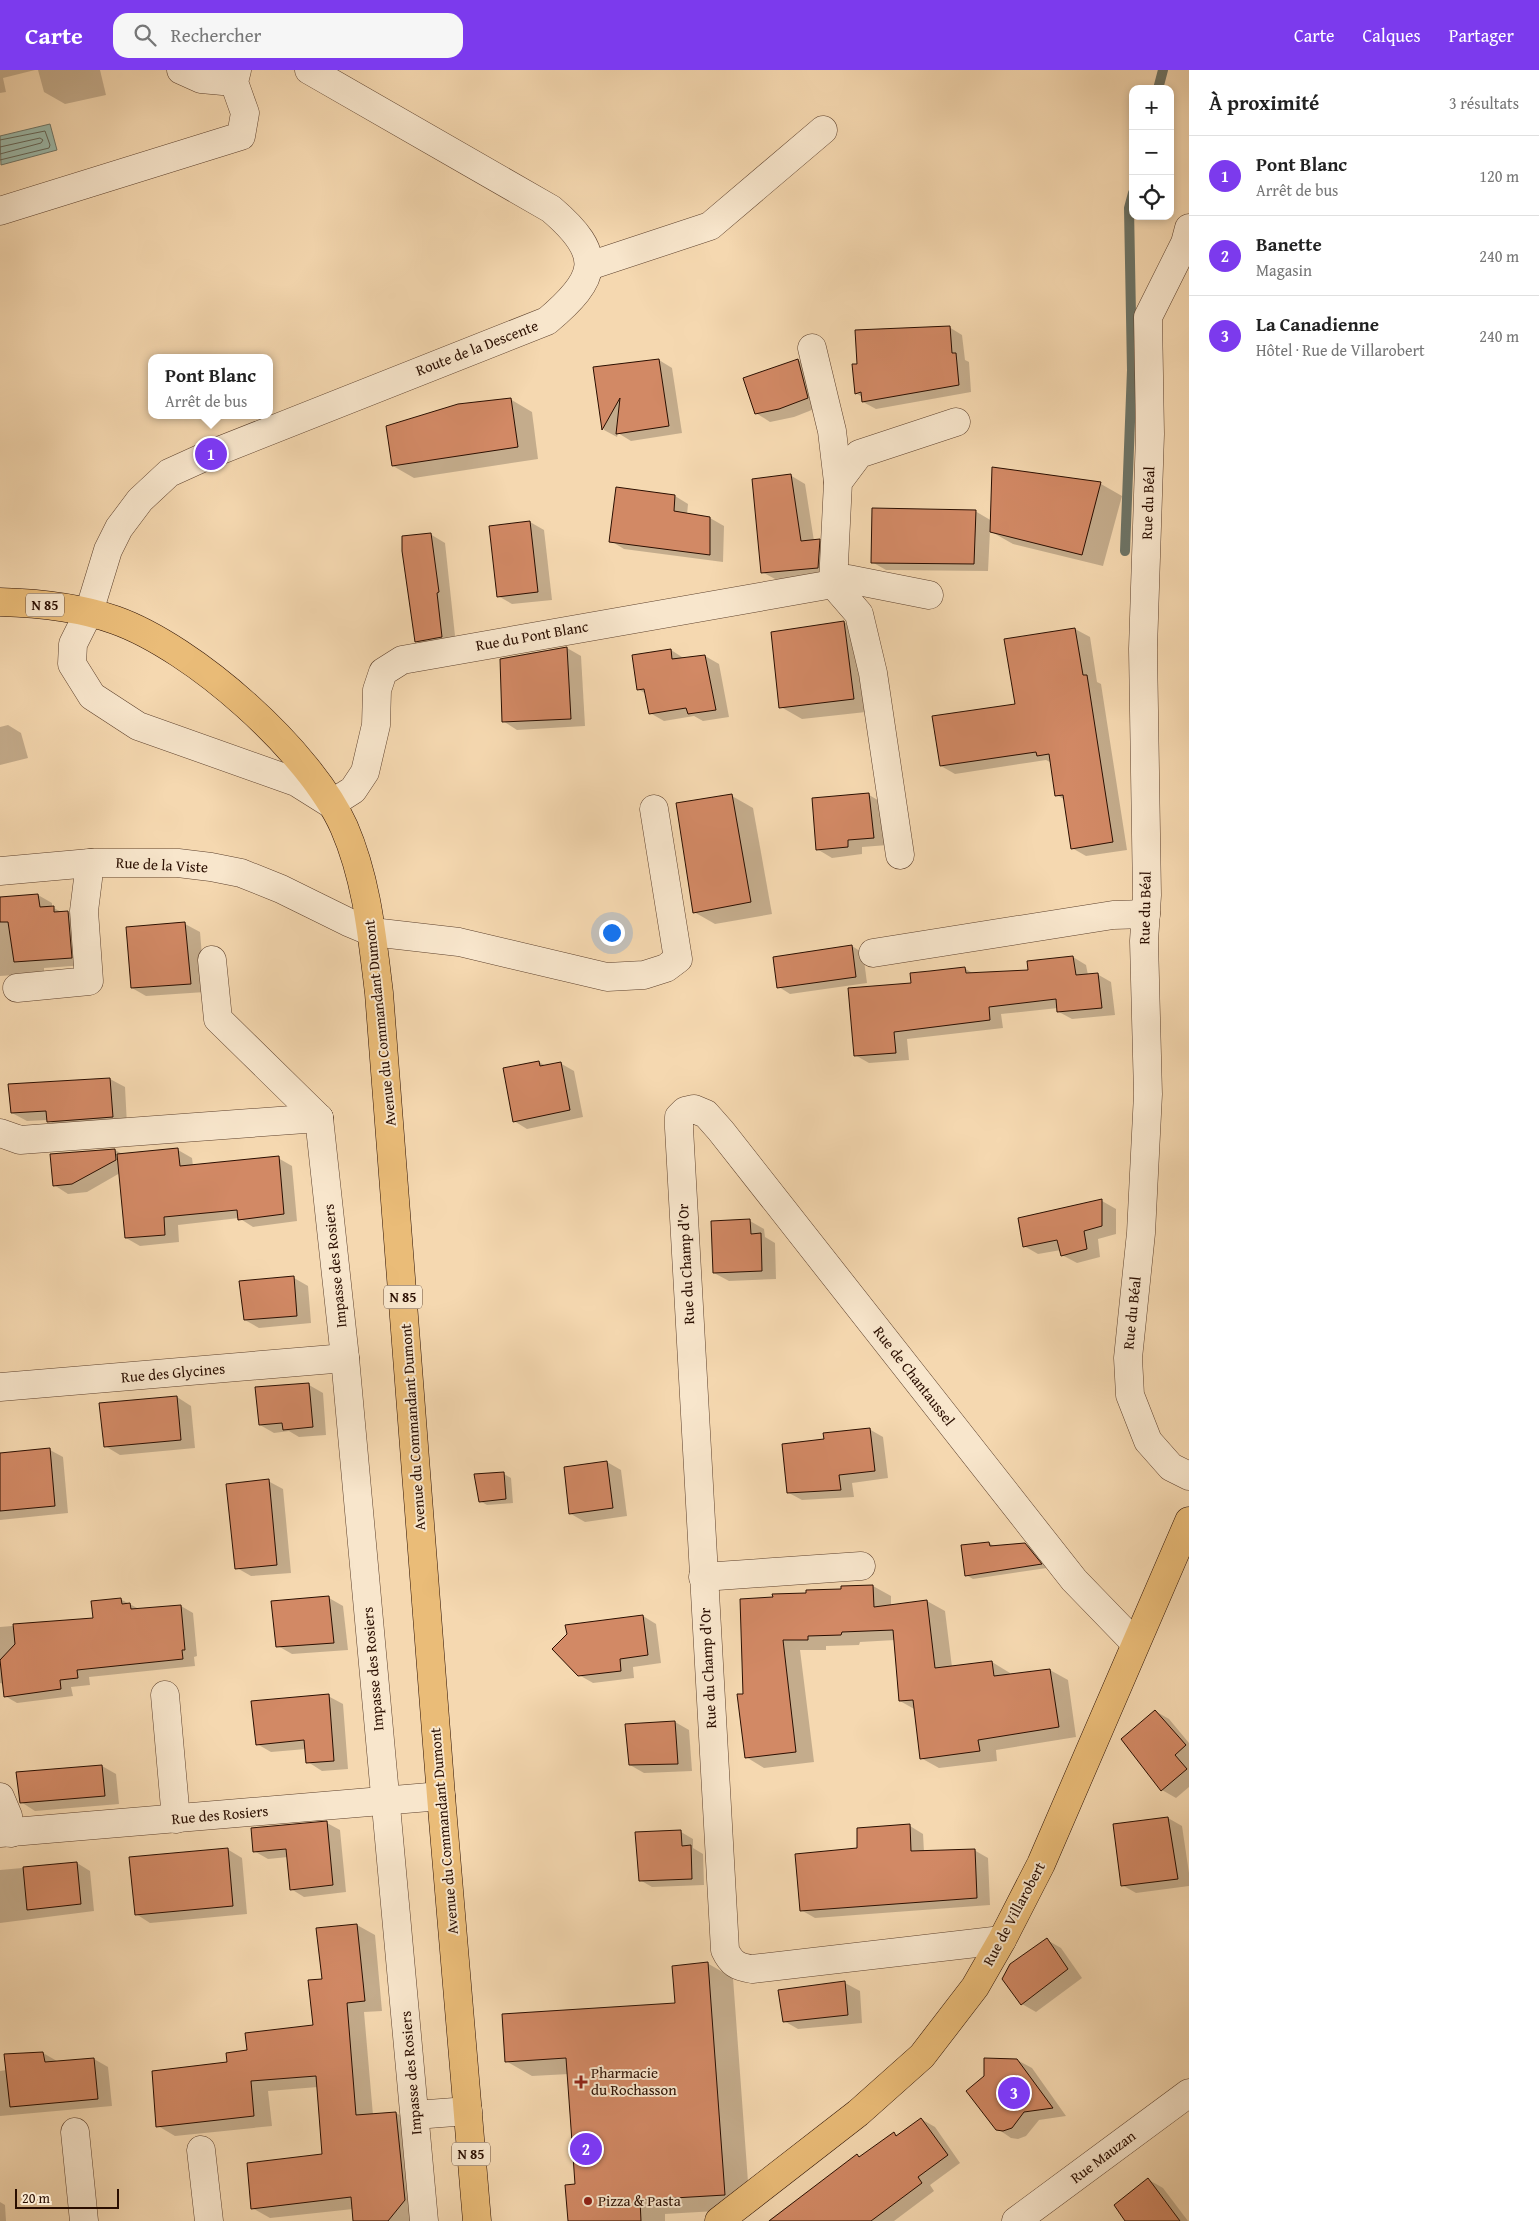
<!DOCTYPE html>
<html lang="fr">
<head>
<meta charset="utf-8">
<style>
  :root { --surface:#fff; --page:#f6f6f6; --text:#222; --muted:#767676; --line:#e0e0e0; --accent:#7c3aed }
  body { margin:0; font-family:"Gentium Book Plus",serif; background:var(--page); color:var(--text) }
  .controls { position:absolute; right:15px; top:15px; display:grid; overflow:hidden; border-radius:10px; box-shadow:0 2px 8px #0003 }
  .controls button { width:45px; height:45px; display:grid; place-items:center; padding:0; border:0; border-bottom:1px solid var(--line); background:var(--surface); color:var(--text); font:25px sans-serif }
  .scale { position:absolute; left:15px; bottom:12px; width:104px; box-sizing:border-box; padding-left:5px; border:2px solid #2a0e00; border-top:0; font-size:14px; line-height:18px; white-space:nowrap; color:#2a0e00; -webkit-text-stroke:4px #f8e6cc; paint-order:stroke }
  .you { position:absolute; left:611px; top:862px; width:18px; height:18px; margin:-12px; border:4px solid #fff; border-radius:50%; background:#1a73e8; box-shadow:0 0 0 8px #1a73e833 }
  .badge { display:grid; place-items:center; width:32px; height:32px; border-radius:50%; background:var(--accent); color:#fff; font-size:16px; font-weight:700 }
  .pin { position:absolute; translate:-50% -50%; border:2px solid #fff; box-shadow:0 1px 5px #0006 }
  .popup { position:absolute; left:148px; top:284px; width:125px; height:65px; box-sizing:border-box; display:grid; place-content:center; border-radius:10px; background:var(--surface); filter:drop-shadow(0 1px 4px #0005); font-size:16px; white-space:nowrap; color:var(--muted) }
  .popup b { font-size:19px; color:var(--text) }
  .popup::after { content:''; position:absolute; left:50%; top:100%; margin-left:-10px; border:10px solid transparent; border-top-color:var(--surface) }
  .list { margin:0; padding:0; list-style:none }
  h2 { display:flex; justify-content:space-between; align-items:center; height:65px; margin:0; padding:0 20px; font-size:21px }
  h2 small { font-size:16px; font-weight:400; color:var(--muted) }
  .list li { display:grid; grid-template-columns:32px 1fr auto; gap:15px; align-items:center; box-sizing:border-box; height:80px; padding:0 20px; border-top:1px solid var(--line) }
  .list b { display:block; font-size:19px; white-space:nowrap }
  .list p { margin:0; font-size:16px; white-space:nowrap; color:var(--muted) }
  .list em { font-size:16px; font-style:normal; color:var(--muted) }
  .icon { flex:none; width:28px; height:28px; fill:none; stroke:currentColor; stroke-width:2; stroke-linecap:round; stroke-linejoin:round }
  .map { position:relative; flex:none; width:1189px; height:2151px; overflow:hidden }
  header { display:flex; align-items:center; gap:30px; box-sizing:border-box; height:70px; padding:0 25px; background:var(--accent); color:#fff }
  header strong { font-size:24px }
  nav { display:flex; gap:28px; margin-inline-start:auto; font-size:18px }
  .search { width:350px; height:45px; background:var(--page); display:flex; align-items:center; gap:12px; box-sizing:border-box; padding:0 18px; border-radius:15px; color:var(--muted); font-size:19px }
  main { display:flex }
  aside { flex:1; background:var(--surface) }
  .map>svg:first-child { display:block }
</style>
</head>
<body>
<header>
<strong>Carte</strong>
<div class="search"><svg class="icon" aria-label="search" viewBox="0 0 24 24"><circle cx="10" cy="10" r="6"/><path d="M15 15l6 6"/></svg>Rechercher</div>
<nav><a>Carte</a><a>Calques</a><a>Partager</a></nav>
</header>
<main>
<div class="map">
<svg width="1189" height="2151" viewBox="0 0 1189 2151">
  <rect width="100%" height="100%" fill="#f5d8b0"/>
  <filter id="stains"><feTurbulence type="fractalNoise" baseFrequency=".004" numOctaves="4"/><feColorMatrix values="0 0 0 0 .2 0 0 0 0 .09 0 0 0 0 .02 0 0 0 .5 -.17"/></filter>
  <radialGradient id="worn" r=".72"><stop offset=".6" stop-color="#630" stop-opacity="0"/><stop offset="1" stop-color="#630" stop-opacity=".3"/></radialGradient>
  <path fill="#9cbaab" stroke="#6e7567" d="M50,54l7,26 -56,15 -1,-29z"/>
  <g fill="#0003">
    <path d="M0,0h35l-32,8 3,14 -6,1z"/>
    <path d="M38,0h62l6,25 -41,9 -21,-12z"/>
    <path d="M949,257l13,8 3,25 4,2 2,30 -95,17 -13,-7 -1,-5 -6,-4 3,-28z"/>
    <path d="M659,290l13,8 10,65 -51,8 -13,-8 -1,4 -13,-7 -10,-62z"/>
    <path d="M798,290l14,8 10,38 -28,11 -24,5 -14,-9z"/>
    <path d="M510,329l22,13 6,47 -124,19 -21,-12z"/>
    <path d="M993,398l108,16 21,12 -19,70 -90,-22 -23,-13 -2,40 -102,-1 -14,-8 103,-51 17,10z"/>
    <path d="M790,405l15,9 9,57 5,-1 15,9 -2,26 -55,5 -15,-8z"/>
    <path d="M617,418l58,8 13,8 -1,11 23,3 14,8 -1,36 -99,-13 -13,-8z"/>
    <path d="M530,452l14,8 8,70 -40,4 -14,-8z"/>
    <path d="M430,464l15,9 11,102 -25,4 -15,-8z"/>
    <path d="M844,552l21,12 10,77 -73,8 -21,-12z"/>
    <path d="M1075,559l15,8 7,45 4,2 26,166 -41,6 -14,-8 -7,-48 -8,-5 -5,-32 -6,-3 -91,14 -14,-8 75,-61 -10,-65z"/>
    <path d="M567,578l14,8 4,70 -68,4 -14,-9z"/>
    <path d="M671,580l14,9 20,-3 14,8 10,53 -26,4 -9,-5 -30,5 -14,-8 -4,-19 -8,-5z"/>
    <path d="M8,655l13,8 7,25 -28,7v-38z"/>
    <path d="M869,725l14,8 5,42 -26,2v7l-30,4 -15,-9z"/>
    <path d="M732,726l21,12 19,106 -57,10 -21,-12z"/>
    <path d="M38,825l14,8v4l11,6 5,-1 14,8 3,45 -41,3v5l-44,3v-78z"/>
    <path d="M185,854l15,8 5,60 -59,4 -14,-8 -5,-60z"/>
    <path d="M852,876l11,7 4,30 -77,11 -11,-7z"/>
    <path d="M1073,887l13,8 2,10 9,-1 14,8 4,33 -43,4 -13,-7 -1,-4 -57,6 2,14 -96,11 2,21 -40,3 -14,-8 58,-71 51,-16 10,6 55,-3z"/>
    <path d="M539,992l7,4 14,-3 14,8 9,46 -56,12 -13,-8z"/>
    <path d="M110,1009l15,8 2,38 -65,5 -14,-10 -21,1 -15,-8 -2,-28z"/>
    <path d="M115,1080l9,5 54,-5 14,8 1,8 85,-8 14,8 5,55 -44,6 -14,-9 -61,7 1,17 -39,4 -14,-8 -6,-65 -33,19 -19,2 -14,-9 -3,-30z"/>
    <path d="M1102,1131l14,8v25l-18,5 2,18 -23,6 -15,-8 -1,-5 -23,4 -14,-8z"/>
    <path d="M750,1151l14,8 1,8 10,6 1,36 -47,2 -15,-8z"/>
    <path d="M294,1208l14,8 3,37 -52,5 -14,-8z"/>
    <path d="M309,1315l14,8 3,42 -27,2 -10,-6 -15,2 -14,-8z"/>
    <path d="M177,1327l14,9 4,42 -75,7 -15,-9z"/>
    <path d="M869,1359l14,8 5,41 -36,5 2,14 -52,3 -13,-7 36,-53z"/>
    <path d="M50,1380l13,7 5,56 -68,7v-66z"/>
    <path d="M607,1392l14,8 6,46 -42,6 -14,-8z"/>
    <path d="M504,1404l7,4 2,25 -26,2 -7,-4z"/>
    <path d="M268,1411l15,8 8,84 -40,3 -14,-8z"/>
    <path d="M989,1473l7,4 29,-3 7,4 15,20 -74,11 -7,-4z"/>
    <path d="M873,1516l18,10v10l36,-5 18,10 7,56 40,-5 18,11v2l40,-5 18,10 8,57 -80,13 1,11 -58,7 -18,-10 -5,-48 -16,-9 -5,-61 -35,2 -1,3 -33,1v4h-26l14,112 -50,6 -18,-11 -2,-62 30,-97z"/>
    <path d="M329,1528l14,8 5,44 -56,4 -14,-8z"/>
    <path d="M120,1529l19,10 42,-3 12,7 4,43 -3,1 1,9 -106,11 1,8 -19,2 2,9 -56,7 -12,-7 -1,-12 -4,-1v-56l94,-8z"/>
    <path d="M643,1546l13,8 5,39 -28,4 1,11 -41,5 -14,-8z"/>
    <path d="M328,1626l15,8 5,65 -26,2 -14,-9 -2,-13 -35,3 -14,-8z"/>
    <path d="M1155,1641l14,8 20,24v44l-13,11 -14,-8 -39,-50z"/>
    <path d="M675,1652l14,8 3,41 -48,2 -14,-8z"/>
    <path d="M102,1696l14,8 3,30 -84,7 -14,-9z"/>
    <path d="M1168,1748l14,8 7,47v13l-53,7 -14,-8z"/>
    <path d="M327,1753l13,7 6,62 -42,5 -13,-8 -3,-32 -20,2 -14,-8z"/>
    <path d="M910,1756l13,8 1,18 50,-2 14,8 2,47 -175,13 -14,-8 58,-61z"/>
    <path d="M681,1762l12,7v9l10,6 1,31 -52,2 -12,-7z"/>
    <path d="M227,1779l15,9 5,56 -97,9 -14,-9z"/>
    <path d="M77,1793l13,8 4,40 -94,12v-53z"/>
    <path d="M357,1855l18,10 7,76 -18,1 9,103 23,-2 18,10 -1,98h-59l-1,-12 -83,9 -18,-10 71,-53 -5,-68 -50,4 4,35 -97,10 -17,-10 71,-62 20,-12 65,-26 9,-45z"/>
    <path d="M1047,1870l14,8 21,30 -46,34 -14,-8z"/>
    <path d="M707,1893l26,15 17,231 -85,5v7h-96l8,-36 -8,-111 -37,2 -26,-15 170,-57z"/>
    <path d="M845,1913l15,8 2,32 -64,6 -14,-8 -5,-30z"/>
    <path d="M43,1983l14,8 37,-2 14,8 4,39 -112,10v-45l7,-1z"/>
    <path d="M1017,1990l15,8 34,48 -27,4 -13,16 -8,3 -7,-1 -19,-13 -24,-34z"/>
    <path d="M921,2049l14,8 25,36 -30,22 4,6 -40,30h-126l89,-66 4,3 33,-24 4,2z"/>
    <path d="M1149,2110l14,8 25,33h-61z"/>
    <path d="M0,2132l5,3 1,16h-6z"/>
  </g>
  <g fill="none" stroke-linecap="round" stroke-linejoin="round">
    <g stroke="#636456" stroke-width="1">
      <path d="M0,70l45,-9 5,14 -1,3 -49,12"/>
      <path d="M0,77l40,-9 3,2 -2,3 -41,11"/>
    </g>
    <g stroke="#6e7567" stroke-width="10">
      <path d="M1158,19l5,-19"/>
      <path d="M1125,481l7,-181 -3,-162 4,-15"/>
    </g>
  </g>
  <g fill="#d28965" stroke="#2a0e00">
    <path d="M950,256l2,27h4l3,32 -97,17 -1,-10 -6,2 -3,-30h5l-2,-34z"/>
    <path d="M659,289l10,67 -53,8 4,-36 -18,32 -9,-63z"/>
    <path d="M798,289l10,39 -29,11 -24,5 -12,-36z"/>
    <path d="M511,328l7,49 -126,19 -6,-40 72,-22z"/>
    <path d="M992,397l109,15 -19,73 -92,-23z"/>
    <path d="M791,404l10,67 19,-2 -2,29 -57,5 -9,-94z"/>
    <path d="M616,417l59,8 -1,16 36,6v38l-101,-13z"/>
    <path d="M872,438l104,2 -2,54 -103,-1z"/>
    <path d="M530,451l8,71 -41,5 -8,-71z"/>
    <path d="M431,463l8,59 -2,1 5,44 -27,5 -13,-91v-15z"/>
    <path d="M844,551l10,78 -75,9 -8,-76z"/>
    <path d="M1075,558l8,47h4l26,167 -42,7 -8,-54 -8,1 -6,-42 -12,2 -1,-4 -96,14 -8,-50 83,-12 -11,-65z"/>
    <path d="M567,577l4,72 -69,3 -2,-63z"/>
    <path d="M671,579l1,10 33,-4 11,55 -28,4 -2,-6 -37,6 -5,-25 -7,1 -5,-35z"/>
    <path d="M869,723l5,45 -26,2v7l-32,3 -4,-52z"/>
    <path d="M732,724l19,108 -58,11 -17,-110z"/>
    <path d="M38,824l2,13 14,-1v6l14,-1 4,47 -58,4 -6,-40h-8v-25z"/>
    <path d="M185,852l6,62 -60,4 -5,-61z"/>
    <path d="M852,875l4,32 -79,11 -4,-31z"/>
    <path d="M1073,886l3,19 22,-2 4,35 -45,4 -1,-13 -67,8 1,13 -96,12 2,21 -42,3 -6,-68 63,-5 -1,-10 20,-2 35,-4 1,6 62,-3 -1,-9z"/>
    <path d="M539,991l1,5 21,-4 9,48 -57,12 -10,-54z"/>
    <path d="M110,1008l3,39 -66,5 -1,-11 -35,2 -3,-29z"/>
    <path d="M178,1078l2,18 99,-10 5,58 -46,6 -1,-10 -73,7 1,18 -40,3 -8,-84z"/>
    <path d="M115,1079l1,11 -44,24 -19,2 -3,-32z"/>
    <path d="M1102,1129v27l-18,5 3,18 -26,7 -4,-16 -34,7 -5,-29z"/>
    <path d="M750,1149l1,15 10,-1 1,38 -49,2 -2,-52z"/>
    <path d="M294,1206l3,40 -53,4 -5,-39z"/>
    <path d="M309,1313l4,44 -30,3 -1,-7 -23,2 -4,-38z"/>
    <path d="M177,1326l4,44 -77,7 -5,-44z"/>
    <path d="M870,1358l5,43 -36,4 2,15 -54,3 -5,-49 42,-5 -1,-6z"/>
    <path d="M50,1378l5,58 -55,5v-58z"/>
    <path d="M607,1391l6,47 -44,6 -5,-47z"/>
    <path d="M504,1402l2,27 -27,3 -5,-28z"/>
    <path d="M269,1409l8,86 -42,4 -9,-85z"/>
    <path d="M989,1472l1,4 35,-3 17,21 -77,12 -4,-31z"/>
    <path d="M873,1515l1,22 53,-7 8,68 57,-7 2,15 56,-7 9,58 -81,13 2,11 -60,8 -7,-59 -14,1 -6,-71 -51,2 -1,3 -33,1v4h-25l13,112 -51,6 -8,-64h6l-3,-95 33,-2 -1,-3 34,-1v-3l35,-1v-3z"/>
    <path d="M329,1526l5,47 -58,4 -5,-46z"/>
    <path d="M121,1528l1,6 8,-1 1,6 50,-4 4,45h-3l1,9 -106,11 1,8 -18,2 1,9 -57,8 -4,-37 15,-16 -2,-20 80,-6 -2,-17z"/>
    <path d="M643,1545l5,40 -28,4 1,12 -43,5 -26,-27 15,-15 -2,-9z"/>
    <path d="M329,1624l5,67 -28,2 -2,-23 -48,5 -5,-44z"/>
    <path d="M1155,1640l31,35 -11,10 12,14 -26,22 -40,-52z"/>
    <path d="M675,1651l3,43 -49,1 -4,-41z"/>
    <path d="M102,1695l3,31 -85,7 -4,-31z"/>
    <path d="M1168,1747l10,62 -57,7 -8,-62z"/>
    <path d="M327,1751l6,64 -43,5 -4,-41 -33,3 -2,-24z"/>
    <path d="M910,1754l1,27 64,-2 2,49 -177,13 -5,-57 62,-6v-20z"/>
    <path d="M681,1760l1,16 9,-1 1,34 -53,2 -4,-49z"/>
    <path d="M228,1778l5,58 -98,9 -6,-58z"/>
    <path d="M77,1792l4,42 -54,6 -4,-43z"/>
    <path d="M357,1854l8,77 -18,2 9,112 40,-3 9,88 -17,21h-35l-2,-24 -100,12 -4,-46 75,-9 -6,-78 -65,5 3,35 -98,11 -4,-56 75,-9 -1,-9 21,-3 -2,-17 68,-8 -5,-45 14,-1 -6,-51z"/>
    <path d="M1047,1868l21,31 -47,36 -19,-26 8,-15z"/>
    <path d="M708,1892l17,233 -85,5 1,21h-73l-3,-36 10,-1 -9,-126 -61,4 -3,-48 173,-11 -3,-37z"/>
    <path d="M845,1911l3,34 -65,7 -5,-32z"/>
    <path d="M43,1982l2,10 49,-4 4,41 -88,8 -6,-53z"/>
    <path d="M984,1988l33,1 36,49 -29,4 -12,16 -9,3 -7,-1 -30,-39 18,-15z"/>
    <path d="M921,2048l27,37 -30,22 4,6 -51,38h-102l88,-67 2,3 35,-25 2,4z"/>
    <path d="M1148,2108l32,43h-55l-11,-16z"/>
  </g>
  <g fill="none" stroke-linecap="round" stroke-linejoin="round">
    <defs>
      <g id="minor">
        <path d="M181,0l20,9 33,3"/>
        <path d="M309,0l242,139c54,46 47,69 -4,112l-336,133 -42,19 -29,27 -21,28 -11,22 -19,62 -16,32 -1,20 20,32 46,30 158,56 35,22 22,-14 12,-18 11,-47 1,-35 6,-18 19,-12 431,-76 15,-5 81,16"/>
        <path d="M0,141l241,-75 4,-23 -11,-31 3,-12"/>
        <path d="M1189,158l-4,15 -37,74 2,117 -7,215 4,246 -3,46 4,153 -7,139 -13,125 2,37 18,46 23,26 18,9"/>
        <path d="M589,196l121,-40 113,-96"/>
        <path d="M812,278l20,83 6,51"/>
        <path d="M900,785l-27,-182 -14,-59 -26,-30 5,-102 21,-28 97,-32"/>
        <path d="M0,801l90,-8h88l33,4 30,6 40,16 67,33 24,10 87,10 148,35 37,-2 22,-7 12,-9 -24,-150"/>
        <path d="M873,883l240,-38 33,-1"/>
        <path d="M212,890l6,59 101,99"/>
        <path d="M17,918l72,-7 -5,-70 6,-48"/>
        <path d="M319,1048l26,240 79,863"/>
        <path d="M0,1063l20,7 299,-22"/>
        <path d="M0,1317l345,-29"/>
        <path d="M703,1507l158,-11"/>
        <path d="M165,1625l11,124"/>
        <path d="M0,1727l8,19 3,17"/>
        <path d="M0,1763l441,-37"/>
        <path d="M1002,1870l-250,29c-15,-2 -21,-6 -27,-19l-46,-822v-11l6,-6 9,-2 12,5 15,17 353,449 61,63"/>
        <path d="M415,2045l53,-4"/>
        <path d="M75,2062l9,89"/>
        <path d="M201,2080l8,71"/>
        <path d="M1016,2151l173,-128"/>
      </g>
      <g id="major">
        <path d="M0,532c39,1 78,5 115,18 79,28 195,131 229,207 23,53 28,109 35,166l62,803 36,425"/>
        <path d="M719,2151l139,-108 64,-57 53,-69 27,-47 39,-76 148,-343"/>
      </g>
    </defs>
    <use href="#minor" stroke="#5d402c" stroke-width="29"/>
    <use href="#major" stroke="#2a0e00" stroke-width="29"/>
    <use href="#minor" stroke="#f8e6cc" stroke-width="28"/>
    <use href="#major" stroke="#eabc78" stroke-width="28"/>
  </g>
  <g fill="#8f2418" stroke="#f8e6cc" stroke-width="2">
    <path d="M578.5 2004.5h5v5h5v5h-5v5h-5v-5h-5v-5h5z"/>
    <circle cx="588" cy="2131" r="5"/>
  </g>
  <g text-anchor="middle" stroke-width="4" stroke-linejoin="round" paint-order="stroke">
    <g fill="#f8e6cc" stroke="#684f3d" stroke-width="1">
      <rect x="26" y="523.5" width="38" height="23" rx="4"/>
      <rect x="384" y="1215.5" width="38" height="23" rx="4"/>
      <rect x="452" y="2072.5" width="38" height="23" rx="4"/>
    </g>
    <g font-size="14" font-weight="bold" fill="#2a0e00">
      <text x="45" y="540">N 85</text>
      <text x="403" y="1232">N 85</text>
      <text x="471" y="2089">N 85</text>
    </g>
    <g font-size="15" fill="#2a0e00" stroke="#f8e6cc">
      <text transform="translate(477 278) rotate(-21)" y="5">Route de la Descente</text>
      <text transform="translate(1148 433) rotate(-88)" y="5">Rue du Béal</text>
      <text transform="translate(532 566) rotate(-10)" y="5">Rue du Pont Blanc</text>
      <text transform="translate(162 795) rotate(3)" y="5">Rue de la Viste</text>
      <text transform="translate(1145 838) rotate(-89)" y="5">Rue du Béal</text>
      <text transform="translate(380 953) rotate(-96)" y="5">Avenue du Commandant Dumont</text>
      <text transform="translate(686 1194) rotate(-93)" y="5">Rue du Champ d'Or</text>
      <text transform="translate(335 1196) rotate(-96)" y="5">Impasse des Rosiers</text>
      <text transform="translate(1132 1243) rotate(-84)" y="5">Rue du Béal</text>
      <text transform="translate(173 1303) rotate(-5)" y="5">Rue des Glycines</text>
      <text transform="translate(914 1306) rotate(52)" y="5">Rue de Chantaussel</text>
      <text transform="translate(413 1357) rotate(-94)" y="5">Avenue du Commandant Dumont</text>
      <text transform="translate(708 1598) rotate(-93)" y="5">Rue du Champ d'Or</text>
      <text transform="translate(373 1599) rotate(-95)" y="5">Impasse des Rosiers</text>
      <text transform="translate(220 1745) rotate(-5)" y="5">Rue des Rosiers</text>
      <text transform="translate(444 1761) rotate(-95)" y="5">Avenue du Commandant Dumont</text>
      <text transform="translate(1014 1844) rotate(-62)" y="5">Rue de Villarobert</text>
      <text transform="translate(411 2003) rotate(-95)" y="5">Impasse des Rosiers</text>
      <text transform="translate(1103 2087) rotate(-37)" y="5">Rue Mauzan</text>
    </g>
    <g font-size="15" fill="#2a0e00" stroke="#f8e6cc" text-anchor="start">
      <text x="591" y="2008">Pharmacie<tspan x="591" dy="17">du Rochasson</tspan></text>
      <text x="598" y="2136">Pizza &amp; Pasta</text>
    </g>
  </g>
  <rect width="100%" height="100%" filter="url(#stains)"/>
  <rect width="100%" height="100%" fill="url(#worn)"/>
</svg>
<div class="controls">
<button>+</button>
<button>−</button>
<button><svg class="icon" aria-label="locate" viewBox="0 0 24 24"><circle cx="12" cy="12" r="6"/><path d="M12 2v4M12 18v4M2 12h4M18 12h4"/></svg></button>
</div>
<div class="scale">20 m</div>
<div class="you"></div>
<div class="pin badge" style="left:211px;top:384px">1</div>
<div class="popup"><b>Pont Blanc</b>Arrêt de bus</div>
<div class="pin badge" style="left:586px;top:2079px">2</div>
<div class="pin badge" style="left:1014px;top:2023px">3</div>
</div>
<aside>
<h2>À proximité<small>3 résultats</small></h2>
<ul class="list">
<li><span class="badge">1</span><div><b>Pont Blanc</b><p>Arrêt de bus</p></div><em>120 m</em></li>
<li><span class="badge">2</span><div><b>Banette</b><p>Magasin</p></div><em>240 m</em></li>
<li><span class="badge">3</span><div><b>La Canadienne</b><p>Hôtel · Rue de Villarobert</p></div><em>240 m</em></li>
</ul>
</aside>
</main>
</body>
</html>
